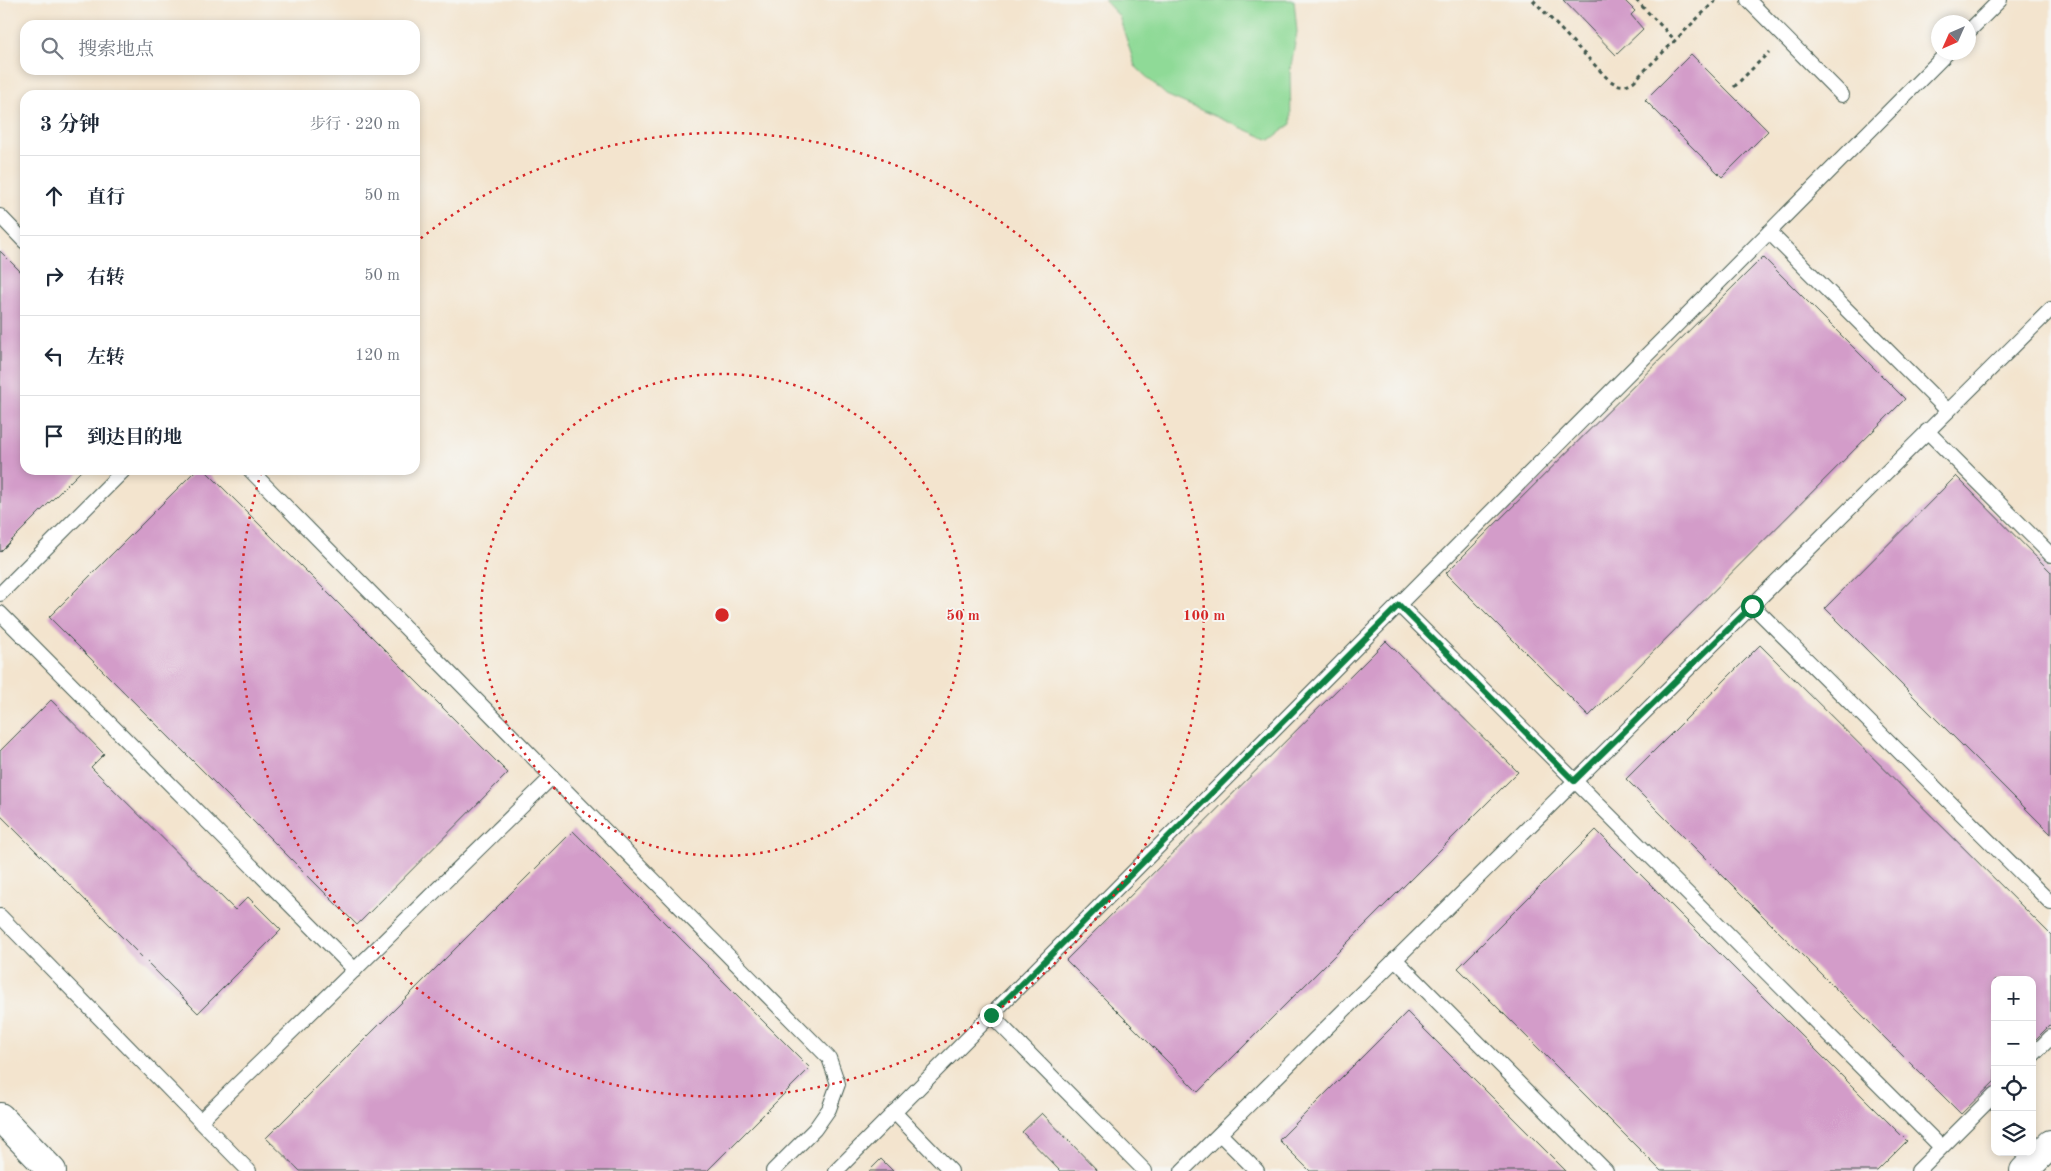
<!DOCTYPE html>
<html lang="zh">
<head>
<meta charset="utf-8">
<style>
  :root { --surface:#fff; --page:#f2f2f3; --text:#1f2937; --muted:#747a83; --line:#e0e1e3 }
  body { margin:0; font-family:"Old Standard TT","Noto Serif SC",serif; background:var(--page); color:var(--text) }
  .controls { position:absolute; right:15px; bottom:15px; display:grid; overflow:hidden; border-radius:10px; box-shadow:0 2px 8px #0003 }
  .controls button { width:45px; height:45px; display:grid; place-items:center; padding:0; border:0; border-bottom:1px solid var(--line); background:var(--surface); color:var(--text); font:25px sans-serif }
  .compass { position:absolute; left:1931px; top:15px; width:45px; height:45px; border-radius:50%; background:var(--surface); box-shadow:0 2px 8px #0003; rotate:225deg }
  .stop { position:absolute; width:15px; height:15px; margin:-11px; border:4px solid #0b8043; border-radius:50%; background:#fff }
  .stop.end { background:#0b8043; border-color:#fff; box-shadow:0 1px 5px #0008 }
  .list { margin:0; padding:0; list-style:none }
  h2 { display:flex; justify-content:space-between; align-items:center; height:65px; margin:0; padding:0 20px; font-size:21px }
  h2 small { font-size:16px; font-weight:400; color:var(--muted) }
  .list li { display:grid; grid-template-columns:32px 1fr auto; gap:15px; align-items:center; box-sizing:border-box; height:80px; padding:0 20px; border-top:1px solid var(--line) }
  .list b { display:block; font-size:19px; white-space:nowrap }
  .list em { font-size:16px; font-style:normal; color:var(--muted) }
  .icon { flex:none; width:28px; height:28px; fill:none; stroke:currentColor; stroke-width:2; stroke-linecap:round; stroke-linejoin:round }
  .map { position:relative; flex:none; width:2051px; height:1171px; overflow:hidden }
  .search { position:absolute; background:var(--surface); box-shadow:0 2px 8px #0003; left:20px; top:20px; width:400px; height:55px; display:flex; align-items:center; gap:12px; box-sizing:border-box; padding:0 18px; border-radius:15px; color:var(--muted); font-size:19px }
  .panel { position:absolute; background:var(--surface); box-shadow:0 2px 8px #0003; left:20px; top:90px; width:400px; height:385px; border-radius:15px }
  .map>svg:first-child { display:block }
</style>
</head>
<body>
<div class="map">
<svg width="2051" height="1171" viewBox="0 0 2051 1171">
  <rect width="100%" height="100%" fill="#f6f6f2"/>
  <filter id="ink" filterUnits="userSpaceOnUse"><feTurbulence type="fractalNoise" baseFrequency=".02" numOctaves="2"/><feDisplacementMap in="SourceGraphic" scale="10" xChannelSelector="R" yChannelSelector="G"/><feConvolveMatrix kernelMatrix="1 2 1 2 8 2 1 2 1" color-interpolation-filters="sRGB"/></filter>
  <filter id="wash" filterUnits="userSpaceOnUse"><feTurbulence type="fractalNoise" baseFrequency=".0096" numOctaves="4" result="noise"/><feDisplacementMap in="SourceGraphic" scale="20" xChannelSelector="R" yChannelSelector="G"/><feGaussianBlur stdDeviation="1.12" result="paint"/><feColorMatrix in="noise" values="0 0 0 0 0 0 0 0 0 0 0 0 0 0 0 0 0 1.4 0 .05"/><feComposite in="paint" operator="in"/></filter>
  <g filter="url(#wash)">
    <rect width="100%" height="100%" fill="#f3e4ce"/>
    <path fill="#8fda97" stroke="#578c66" d="M1104,0h190l3,32 -7,39 1,53 -21,16 -104,-45 -31,-29 -16,-50z"/>
    <g id="blocks">
      <g fill="#d39cc9">
        <path d="M1563,0h61l11,11 -4,4 12,14 -27,26z"/>
        <path d="M1691,54l77,77 -46,46 -77,-77z"/>
        <path d="M0,251l25,25v194h57l-82,82z"/>
        <path d="M1763,257l142,142 -316,317 -143,-143z"/>
        <path d="M196,470h9l303,303 -151,152 -308,-308z"/>
        <path d="M1956,476l95,96v262l-226,-226z"/>
        <path d="M1386,641l132,131 -320,320 -132,-132z"/>
        <path d="M1760,645l291,290v89l-19,19v-63h-37v101l-34,33 -335,-335z"/>
        <path d="M51,700l53,54 -13,13 144,143 13,-13 33,33 -83,83 -198,-198v-64z"/>
        <path d="M1596,830l311,311 -30,30h-216l-203,-203z"/>
        <path d="M573,831l237,237 -103,103h-407l-34,-33z"/>
        <path d="M1407,1012l159,159h-256l-31,-31z"/>
        <path d="M1042,1113l56,58h-38l-38,-39z"/>
        <path d="M881,1159l12,12h-24z"/>
      </g>
    </g>
  </g>
  <g filter="url(#ink)">
    <use href="#blocks" fill-opacity="0" stroke="#3f564b" stroke-width="1"/>
    <g fill="none" stroke-linecap="round" stroke-linejoin="round">
      <defs>
        <g id="lane">
          <path d="M1748,0l94,95"/>
          <path d="M1968,32l32,-32"/>
          <path d="M0,216l25,26"/>
          <path d="M1769,232l179,179"/>
          <path d="M1927,431l124,124"/>
          <path d="M250,470l579,588 9,26 -9,25 -14,20 -42,42"/>
          <path d="M0,594l124,-124"/>
          <path d="M1399,605l542,542"/>
          <path d="M1752,605l299,298"/>
          <path d="M0,613l355,357"/>
          <path d="M0,916l249,255"/>
          <path d="M1395,959l211,212"/>
          <path d="M991,1015l154,156"/>
          <path d="M2032,1056l19,-19"/>
          <path d="M894,1112l57,59"/>
          <path d="M200,1121l352,-344"/>
          <path d="M1220,1134l37,37"/>
          <path d="M836,1171l1112,-1119"/>
          <path d="M1182,1171l869,-862"/>
          <path d="M1918,1171l77,-77"/>
        </g>
        <g id="secondary">
          <path d="M0,1117l52,54"/>
          <path d="M2024,1171l27,-27"/>
        </g>
      </defs>
      <use href="#lane" stroke="#3f564b" stroke-width="16"/>
      <use href="#secondary" stroke="#3f564b" stroke-width="30"/>
      <g stroke="#3f564b" stroke-width="3" stroke-dasharray="4 4" stroke-linecap="butt">
        <path d="M1533,0l75,79c10,7 15,9 26,2l82,-81"/>
        <path d="M1636,0l39,40"/>
        <path d="M1734,87l35,-35"/>
      </g>
      <use href="#lane" stroke="#fff" stroke-width="14"/>
      <use href="#secondary" stroke="#fff" stroke-width="28"/>
    </g>
  </g>
  <g fill="none" stroke-linecap="round" stroke-linejoin="round" filter="url(#ink)">
    <path stroke="#0b8043" stroke-width="6" d="M991,1015l408,-410 175,176 178,-175"/>
  </g>
  <g fill="none" stroke="#d62828" stroke-width="2.5" stroke-dasharray="2.5 5">
    <circle cx="722" cy="615" r="241"/>
    <path d="M415 243A482 482 0 1 1 262 470"/>
  </g>
  <circle cx="722" cy="615" r="8" fill="#d62828" stroke="#f6f6f2" stroke-width="2.5"/>
  <g font-size="15" text-anchor="middle" font-weight="bold" fill="#d62828" stroke="#f6f6f2" stroke-width="4" stroke-linejoin="round" paint-order="stroke">
    <text x="963" y="620">50 m</text>
    <text x="1204" y="620">100 m</text>
  </g>
</svg>
<div class="controls">
<button>+</button>
<button>−</button>
<button><svg class="icon" aria-label="locate" viewBox="0 0 24 24"><circle cx="12" cy="12" r="6"/><path d="M12 2v4M12 18v4M2 12h4M18 12h4"/></svg></button>
<button><svg class="icon" aria-label="layers" viewBox="0 0 24 24"><path d="M12 4l9 5-9 5-9-5zM3 14l9 5 9-5"/></svg></button>
</div>
<svg class="compass" viewBox="-18 -18 36 36"><path d="M0-13l5 13h-10z" fill="#e53935"/><path d="M0 13l5-13h-10z" fill="#747a83"/></svg>
<div class="stop" style="left:1752px;top:606px"></div>
<div class="stop end" style="left:991px;top:1015px"></div>
<div class="search"><svg class="icon" aria-label="search" viewBox="0 0 24 24"><circle cx="10" cy="10" r="6"/><path d="M15 15l6 6"/></svg>搜索地点</div>
<section class="panel">
<h2>3 分钟<small>步行 · 220 m</small></h2>
<ul class="list">
<li><svg class="icon" aria-label="ahead" viewBox="0 0 24 24"><path d="M12 20V5M6 11l6-6 6 6"/></svg><div><b>直行</b></div><em>50 m</em></li>
<li><svg class="icon" aria-label="right" viewBox="0 0 24 24"><path d="M7 20v-9h11M14 6l5 5-5 5"/></svg><div><b>右转</b></div><em>50 m</em></li>
<li><svg class="icon" aria-label="left" viewBox="0 0 24 24"><path d="M17 20v-9H6M10 6l-5 5 5 5"/></svg><div><b>左转</b></div><em>120 m</em></li>
<li><svg class="icon" aria-label="arrive" viewBox="0 0 24 24"><path d="M6 21V4h12l-3 4 3 4H6"/></svg><div><b>到达目的地</b></div></li>
</ul>
</section>
</div>
</body>
</html>
